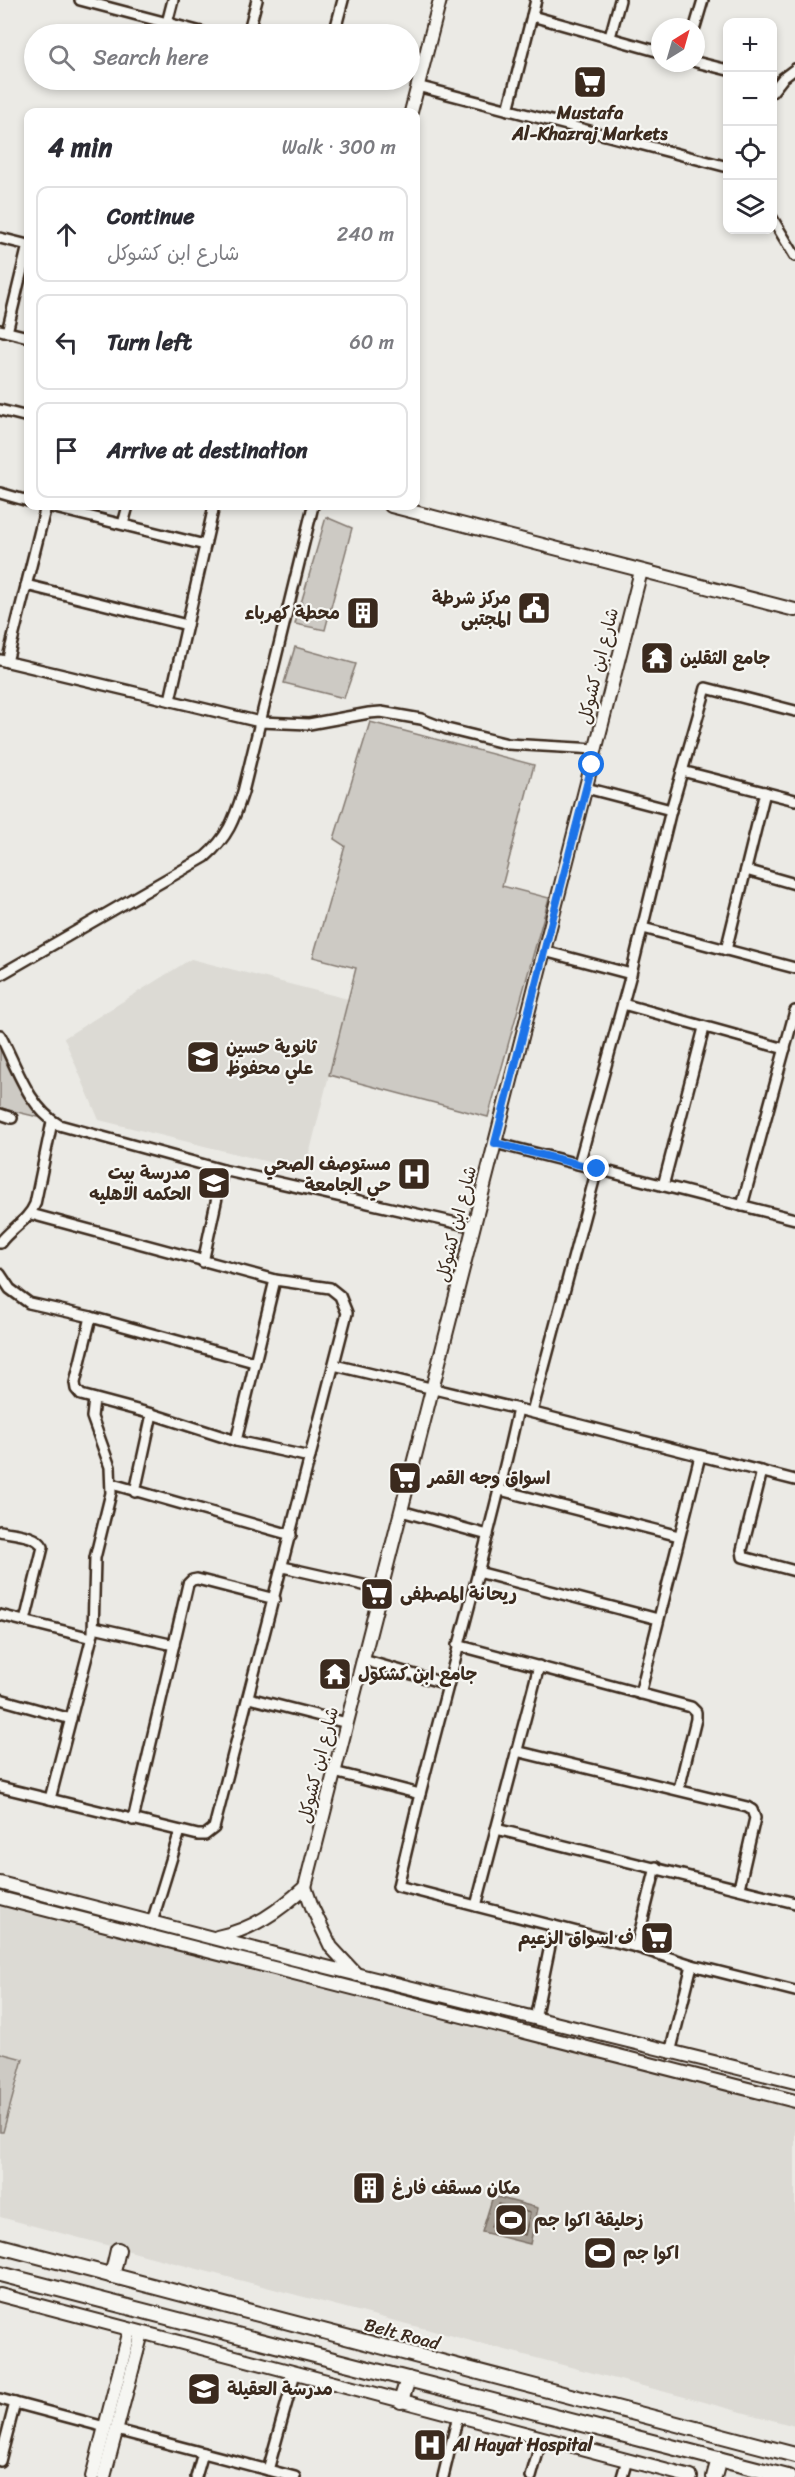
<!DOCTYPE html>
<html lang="en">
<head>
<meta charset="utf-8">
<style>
  :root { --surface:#fff; --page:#f7f7f7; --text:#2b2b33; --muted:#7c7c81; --line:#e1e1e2 }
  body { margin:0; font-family:Sriracha,"Playpen Sans Arabic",sans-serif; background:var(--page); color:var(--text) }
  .controls { position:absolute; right:18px; top:18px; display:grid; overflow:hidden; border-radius:12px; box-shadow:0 3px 9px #0003 }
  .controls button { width:54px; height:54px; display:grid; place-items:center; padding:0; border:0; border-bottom:2px solid var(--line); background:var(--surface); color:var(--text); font:30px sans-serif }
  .compass { position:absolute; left:651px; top:18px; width:54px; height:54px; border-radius:50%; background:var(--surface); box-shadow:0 3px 9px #0003; rotate:37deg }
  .stop { position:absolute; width:18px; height:18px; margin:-14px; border:4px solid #1a73e8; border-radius:50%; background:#fff }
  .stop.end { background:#1a73e8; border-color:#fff; box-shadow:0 2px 6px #0008 }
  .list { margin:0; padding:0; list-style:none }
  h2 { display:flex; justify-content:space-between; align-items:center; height:78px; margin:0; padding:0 24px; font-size:26px }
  h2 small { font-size:20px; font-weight:400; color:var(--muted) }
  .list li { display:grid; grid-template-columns:39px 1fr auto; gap:18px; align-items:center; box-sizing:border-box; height:96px; margin:0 12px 12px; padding:0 12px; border:2px solid var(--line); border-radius:12px }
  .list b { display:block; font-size:22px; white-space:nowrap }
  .list p { margin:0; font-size:20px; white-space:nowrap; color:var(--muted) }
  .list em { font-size:20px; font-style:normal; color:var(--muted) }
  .icon { flex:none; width:33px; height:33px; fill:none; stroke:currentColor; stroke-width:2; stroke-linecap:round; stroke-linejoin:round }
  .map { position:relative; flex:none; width:795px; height:2477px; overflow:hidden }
  .search { position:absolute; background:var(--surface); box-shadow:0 3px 9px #0003; left:24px; top:24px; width:396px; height:66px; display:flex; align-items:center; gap:15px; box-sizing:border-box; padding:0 21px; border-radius:33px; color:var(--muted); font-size:22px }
  .panel { position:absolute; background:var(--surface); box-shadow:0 3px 9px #0003; left:24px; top:108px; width:396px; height:402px; border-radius:12px }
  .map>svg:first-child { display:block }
</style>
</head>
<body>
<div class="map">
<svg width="795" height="2477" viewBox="0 0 795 2477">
  <rect width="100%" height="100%" fill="#ebeae5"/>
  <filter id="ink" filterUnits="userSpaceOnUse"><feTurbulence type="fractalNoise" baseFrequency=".0167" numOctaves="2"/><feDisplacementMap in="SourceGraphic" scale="12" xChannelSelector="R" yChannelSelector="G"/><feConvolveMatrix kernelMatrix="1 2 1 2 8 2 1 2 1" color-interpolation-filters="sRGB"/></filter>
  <g filter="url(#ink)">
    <g fill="#dcdad4">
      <path d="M191,959l157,40 -43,172 -206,-51 -35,-82z"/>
      <path d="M0,1901l795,204v321l-795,-209z"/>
    </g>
    <g fill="#cdcac4" stroke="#847a71" stroke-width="1.5">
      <path d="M326,517l26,11 -27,102 -30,-6z"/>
      <path d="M295,647l61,17 -12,34 -60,-15z"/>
      <path d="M370,722l164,43 -32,121 47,12 -61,219 -159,-42 27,-107 -43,-11 32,-111 -11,-7z"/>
      <path d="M0,1037l36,68 2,12 -38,-9z"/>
      <path d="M0,2053l23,6 -20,73h-3z"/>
    </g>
    <path fill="#a8a198" stroke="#7c7167" stroke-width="1.5" d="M493,2196l45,12 -8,36 -48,-12z"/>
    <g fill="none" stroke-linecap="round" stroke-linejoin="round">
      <path stroke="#675a4f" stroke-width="1.5" d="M498,2204l32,9 -5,22 -34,-8z"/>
      <defs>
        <g id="street">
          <path d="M80,0l129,34"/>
          <path d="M532,16l128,36"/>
          <path d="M167,23l6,-23"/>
          <path d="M695,27l8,-27"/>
          <path d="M248,34l9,-34"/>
          <path d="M334,34l9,-34"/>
          <path d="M610,37l10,-37"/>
          <path d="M696,62l32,8"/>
          <path d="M417,86l311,81"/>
          <path d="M772,92l11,-14 12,-9"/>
          <path d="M508,110l28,-110"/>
          <path d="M772,218l23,38"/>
          <path d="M0,238l28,7"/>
          <path d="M0,330l28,7"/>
          <path d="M7,332l21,-87"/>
          <path d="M0,410l28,7"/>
          <path d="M0,493l28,8"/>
          <path d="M47,506l158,39"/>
          <path d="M123,524l5,-18"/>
          <path d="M26,585l161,40"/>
          <path d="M0,660l260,62 49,2 60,-11 12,-1 40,7 26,10 61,15 88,5"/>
          <path d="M7,662l39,-156"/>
          <path d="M170,700l44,-194"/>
          <path d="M682,771l113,29"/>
          <path d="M586,788l85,22"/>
          <path d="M746,870l49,14"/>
          <path d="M643,928l152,40"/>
          <path d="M726,950l39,-158"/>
          <path d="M544,951l87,23"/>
          <path d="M0,975l205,-118c23,-20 29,-37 38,-65l70,-286"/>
          <path d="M623,1004l162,45"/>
          <path d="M0,1035c16,30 28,72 59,90l164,45 251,57"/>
          <path d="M0,1114l12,4"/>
          <path d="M495,1143l300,76"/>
          <path d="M579,1164l52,-190 40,-164 35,-122 89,23"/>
          <path d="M663,1186l41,-158"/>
          <path d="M742,1206l53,-195"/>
          <path d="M0,1243c11,-15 28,-22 35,-39l17,-82"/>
          <path d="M203,1262l20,-92"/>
          <path d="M0,1274l10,15 19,14 62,14 163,45"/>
          <path d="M91,1317l-16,66 1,6 5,6 71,19 84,27 74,16"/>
          <path d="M334,1365l184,44 277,71"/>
          <path d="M532,1412l65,-243"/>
          <path d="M236,1441l39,-161"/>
          <path d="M762,1471l-20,79 1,7 52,14"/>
          <path d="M112,1484l179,51"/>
          <path d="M500,1490l179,46"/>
          <path d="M135,1492l17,-78"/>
          <path d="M401,1511l87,24"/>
          <path d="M0,1531c13,3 36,3 43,16l-18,74"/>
          <path d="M283,1567l98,22"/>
          <path d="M478,1572l180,47"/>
          <path d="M0,1615l92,23"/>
          <path d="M94,1627l80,18"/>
          <path d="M457,1645l234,62 5,5v7l-17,70"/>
          <path d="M363,1660l84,24"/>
          <path d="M640,1694l60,-238"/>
          <path d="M249,1698l98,25"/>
          <path d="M0,1699l71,20"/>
          <path d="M516,1751l231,56 5,3 3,8 -16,70"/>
          <path d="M334,1772l86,22c32,-129 70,-256 98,-385"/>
          <path d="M0,1787l198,48h7l9,-7 133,-515 -7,-17 -10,-8 -55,-8 -244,-66"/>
          <path d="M420,1794l-22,92 238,61 56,18 103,26"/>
          <path d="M50,1799l43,-166 2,-75 16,-65 -1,-26 -18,-50 2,-18"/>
          <path d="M133,1820l55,-236 4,-4 5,-1 78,20"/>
          <path d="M496,1829l299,74"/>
          <path d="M476,1906l63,-240"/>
          <path d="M152,1922l28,-91"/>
          <path d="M636,1947l20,-80"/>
          <path d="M535,2019l19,-93"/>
          <path d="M670,2053l22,-88"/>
          <path d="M0,2399l105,28"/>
          <path d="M116,2430l179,47"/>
          <path d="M0,2461l15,-58"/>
          <path d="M268,2470l27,-97"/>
          <path d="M196,2477l7,-24"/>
          <path d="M443,2477l15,-61"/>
          <path d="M531,2477l11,-39"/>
          <path d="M622,2477l5,-17"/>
        </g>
        <g id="secondary">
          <path d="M411,112l29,-112"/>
          <path d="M391,506l404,104"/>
          <path d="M0,1883l290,75 505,124"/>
          <path d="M305,1887l336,-1316"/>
          <path d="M305,1887l7,20 19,40 26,28"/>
          <path d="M0,1898l795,203"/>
          <path d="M217,1937c35,-7 62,-26 88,-50"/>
          <path d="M0,2295l691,182"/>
          <path d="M92,2477l38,-147"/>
          <path d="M104,2477l38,-144"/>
        </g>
        <g id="primary">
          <path d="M0,2246l795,209"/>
          <path d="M0,2274l788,203"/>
          <path d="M112,2276l6,-26"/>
          <path d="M401,2401l7,-22"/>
          <path d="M714,2477l5,-18"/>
        </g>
      </defs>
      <use href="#street" stroke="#3b2a1e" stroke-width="14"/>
      <use href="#secondary" stroke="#3b2a1e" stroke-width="16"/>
      <use href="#primary" stroke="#3b2a1e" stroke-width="18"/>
      <use href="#street" stroke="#f6f6f2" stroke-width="9"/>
      <use href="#secondary" stroke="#f6f6f2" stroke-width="12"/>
      <use href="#primary" stroke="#f6f6f2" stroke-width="14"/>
    </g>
  </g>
  <g fill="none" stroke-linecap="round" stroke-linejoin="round" filter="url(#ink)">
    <path stroke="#1a73e8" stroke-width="8" d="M592,765l-97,378 102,26"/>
  </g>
  <defs>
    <symbol id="supermarket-square" viewBox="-11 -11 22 22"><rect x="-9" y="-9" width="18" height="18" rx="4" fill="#3b2a1e" stroke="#f6f6f2"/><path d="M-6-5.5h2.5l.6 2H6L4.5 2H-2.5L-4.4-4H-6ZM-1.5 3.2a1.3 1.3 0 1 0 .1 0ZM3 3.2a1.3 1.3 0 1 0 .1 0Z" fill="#fff"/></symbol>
    <symbol id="civic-square" viewBox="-11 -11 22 22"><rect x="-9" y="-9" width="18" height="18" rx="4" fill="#3b2a1e" stroke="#f6f6f2"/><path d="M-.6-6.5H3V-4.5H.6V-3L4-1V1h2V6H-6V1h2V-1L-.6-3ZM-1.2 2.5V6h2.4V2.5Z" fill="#fff"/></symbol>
    <symbol id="building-square" viewBox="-11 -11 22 22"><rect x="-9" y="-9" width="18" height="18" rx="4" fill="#3b2a1e" stroke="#f6f6f2"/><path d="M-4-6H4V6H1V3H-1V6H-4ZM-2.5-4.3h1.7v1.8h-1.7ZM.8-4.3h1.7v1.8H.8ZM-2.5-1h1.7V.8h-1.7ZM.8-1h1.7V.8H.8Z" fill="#fff"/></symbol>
    <symbol id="temple-square" viewBox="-11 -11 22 22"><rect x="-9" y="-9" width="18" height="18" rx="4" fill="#3b2a1e" stroke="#f6f6f2"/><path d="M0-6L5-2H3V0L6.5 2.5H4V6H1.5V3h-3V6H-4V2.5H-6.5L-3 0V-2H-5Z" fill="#fff"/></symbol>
    <symbol id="school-square" viewBox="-11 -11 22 22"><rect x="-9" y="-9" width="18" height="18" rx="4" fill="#3b2a1e" stroke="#f6f6f2"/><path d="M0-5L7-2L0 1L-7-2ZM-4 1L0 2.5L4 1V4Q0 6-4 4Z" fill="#fff"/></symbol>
    <symbol id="hospital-square" viewBox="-11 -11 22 22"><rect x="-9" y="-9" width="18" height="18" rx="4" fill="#3b2a1e" stroke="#f6f6f2"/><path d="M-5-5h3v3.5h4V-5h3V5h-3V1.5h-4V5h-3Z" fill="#fff"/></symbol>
    <symbol id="stadium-square" viewBox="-11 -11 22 22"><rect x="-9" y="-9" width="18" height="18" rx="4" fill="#3b2a1e" stroke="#f6f6f2"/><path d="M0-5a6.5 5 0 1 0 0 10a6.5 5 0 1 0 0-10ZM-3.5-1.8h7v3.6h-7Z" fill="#fff"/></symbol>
  </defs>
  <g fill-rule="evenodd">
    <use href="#supermarket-square" x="571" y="63" width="38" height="38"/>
    <use href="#civic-square" x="515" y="589" width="38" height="38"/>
    <use href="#building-square" x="344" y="594" width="38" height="38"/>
    <use href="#temple-square" x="638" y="639" width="38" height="38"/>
    <use href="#school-square" x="184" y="1038" width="38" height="38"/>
    <use href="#hospital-square" x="395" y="1155" width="38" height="38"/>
    <use href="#school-square" x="195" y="1164" width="38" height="38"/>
    <use href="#supermarket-square" x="386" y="1459" width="38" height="38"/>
    <use href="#supermarket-square" x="358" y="1575" width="38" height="38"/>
    <use href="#temple-square" x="316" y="1655" width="38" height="38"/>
    <use href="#supermarket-square" x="638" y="1919" width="38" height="38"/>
    <use href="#building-square" x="350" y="2169" width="38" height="38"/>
    <use href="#stadium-square" x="492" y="2201" width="38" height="38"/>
    <use href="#stadium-square" x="581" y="2234" width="38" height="38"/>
    <use href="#school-square" x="185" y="2370" width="38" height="38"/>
    <use href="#hospital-square" x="411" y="2426" width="38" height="38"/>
  </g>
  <g text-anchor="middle" stroke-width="4.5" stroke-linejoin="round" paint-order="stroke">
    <g font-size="18" font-weight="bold" fill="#3b2a1e" stroke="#f6f6f2" text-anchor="start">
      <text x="590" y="119" text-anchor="middle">Mustafa<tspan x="590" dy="21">Al-Khazraj Markets</tspan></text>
      <text x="511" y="604" text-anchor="end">مركز شرطة<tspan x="511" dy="21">المجتبى</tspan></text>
      <text x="340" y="619" text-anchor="end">محطة كهرباء</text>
      <text x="680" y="664">جامع الثقلين</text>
      <text x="226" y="1053">ثانوية حسين<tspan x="226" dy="21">علي محفوظ</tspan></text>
      <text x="391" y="1170" text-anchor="end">مستوصف الصحي<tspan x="391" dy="21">حي الجامعة</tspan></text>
      <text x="191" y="1179" text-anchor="end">مدرسة بيت<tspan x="191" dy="21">الحكمه الاهليه</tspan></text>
      <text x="428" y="1484">اسواق وجه القمر</text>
      <text x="400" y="1600">ريحانة المصطفى</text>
      <text x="358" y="1680">جامع ابن كشكول</text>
      <text x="634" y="1944" text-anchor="end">ف اسواق الزعيم</text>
      <text x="392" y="2194">مكان مسقف فارغ</text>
      <text x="534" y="2226">زحليقة اكوا جم</text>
      <text x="623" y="2259">اكوا جم</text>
      <text x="227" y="2395">مدرسة العقيلة</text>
      <text x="453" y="2451">Al Hayat Hospital</text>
    </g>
    <g font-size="18" fill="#3b2a1e" stroke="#f6f6f2">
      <text transform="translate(598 666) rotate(-76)" y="6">شارع ابن كشوكل</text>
      <text transform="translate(456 1224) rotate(-76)" y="6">شارع ابن كشوكل</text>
      <text transform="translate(318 1765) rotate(-76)" y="6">شارع ابن كشوكل</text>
      <text transform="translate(402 2334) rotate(15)" y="6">Belt Road</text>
    </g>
  </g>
</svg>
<div class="controls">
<button>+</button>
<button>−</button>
<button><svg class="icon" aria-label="locate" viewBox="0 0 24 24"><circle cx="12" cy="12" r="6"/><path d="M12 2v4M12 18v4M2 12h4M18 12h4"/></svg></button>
<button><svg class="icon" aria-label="layers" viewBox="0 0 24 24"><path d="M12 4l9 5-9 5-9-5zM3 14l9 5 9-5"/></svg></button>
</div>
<svg class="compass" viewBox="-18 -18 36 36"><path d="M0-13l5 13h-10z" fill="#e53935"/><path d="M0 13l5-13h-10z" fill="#7c7c81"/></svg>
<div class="stop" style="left:592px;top:765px"></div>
<div class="stop end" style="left:597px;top:1169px"></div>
<div class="search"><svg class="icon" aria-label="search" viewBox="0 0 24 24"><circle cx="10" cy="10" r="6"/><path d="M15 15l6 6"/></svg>Search here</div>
<section class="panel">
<h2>4 min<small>Walk · 300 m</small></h2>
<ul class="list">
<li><svg class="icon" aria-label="ahead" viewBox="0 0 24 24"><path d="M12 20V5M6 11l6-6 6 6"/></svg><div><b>Continue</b><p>شارع ابن كشوكل</p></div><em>240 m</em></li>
<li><svg class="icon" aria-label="left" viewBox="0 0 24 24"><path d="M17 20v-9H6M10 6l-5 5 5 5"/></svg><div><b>Turn left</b></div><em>60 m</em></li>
<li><svg class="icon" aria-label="arrive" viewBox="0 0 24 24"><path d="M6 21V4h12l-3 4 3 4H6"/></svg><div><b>Arrive at destination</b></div></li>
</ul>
</section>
</div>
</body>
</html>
